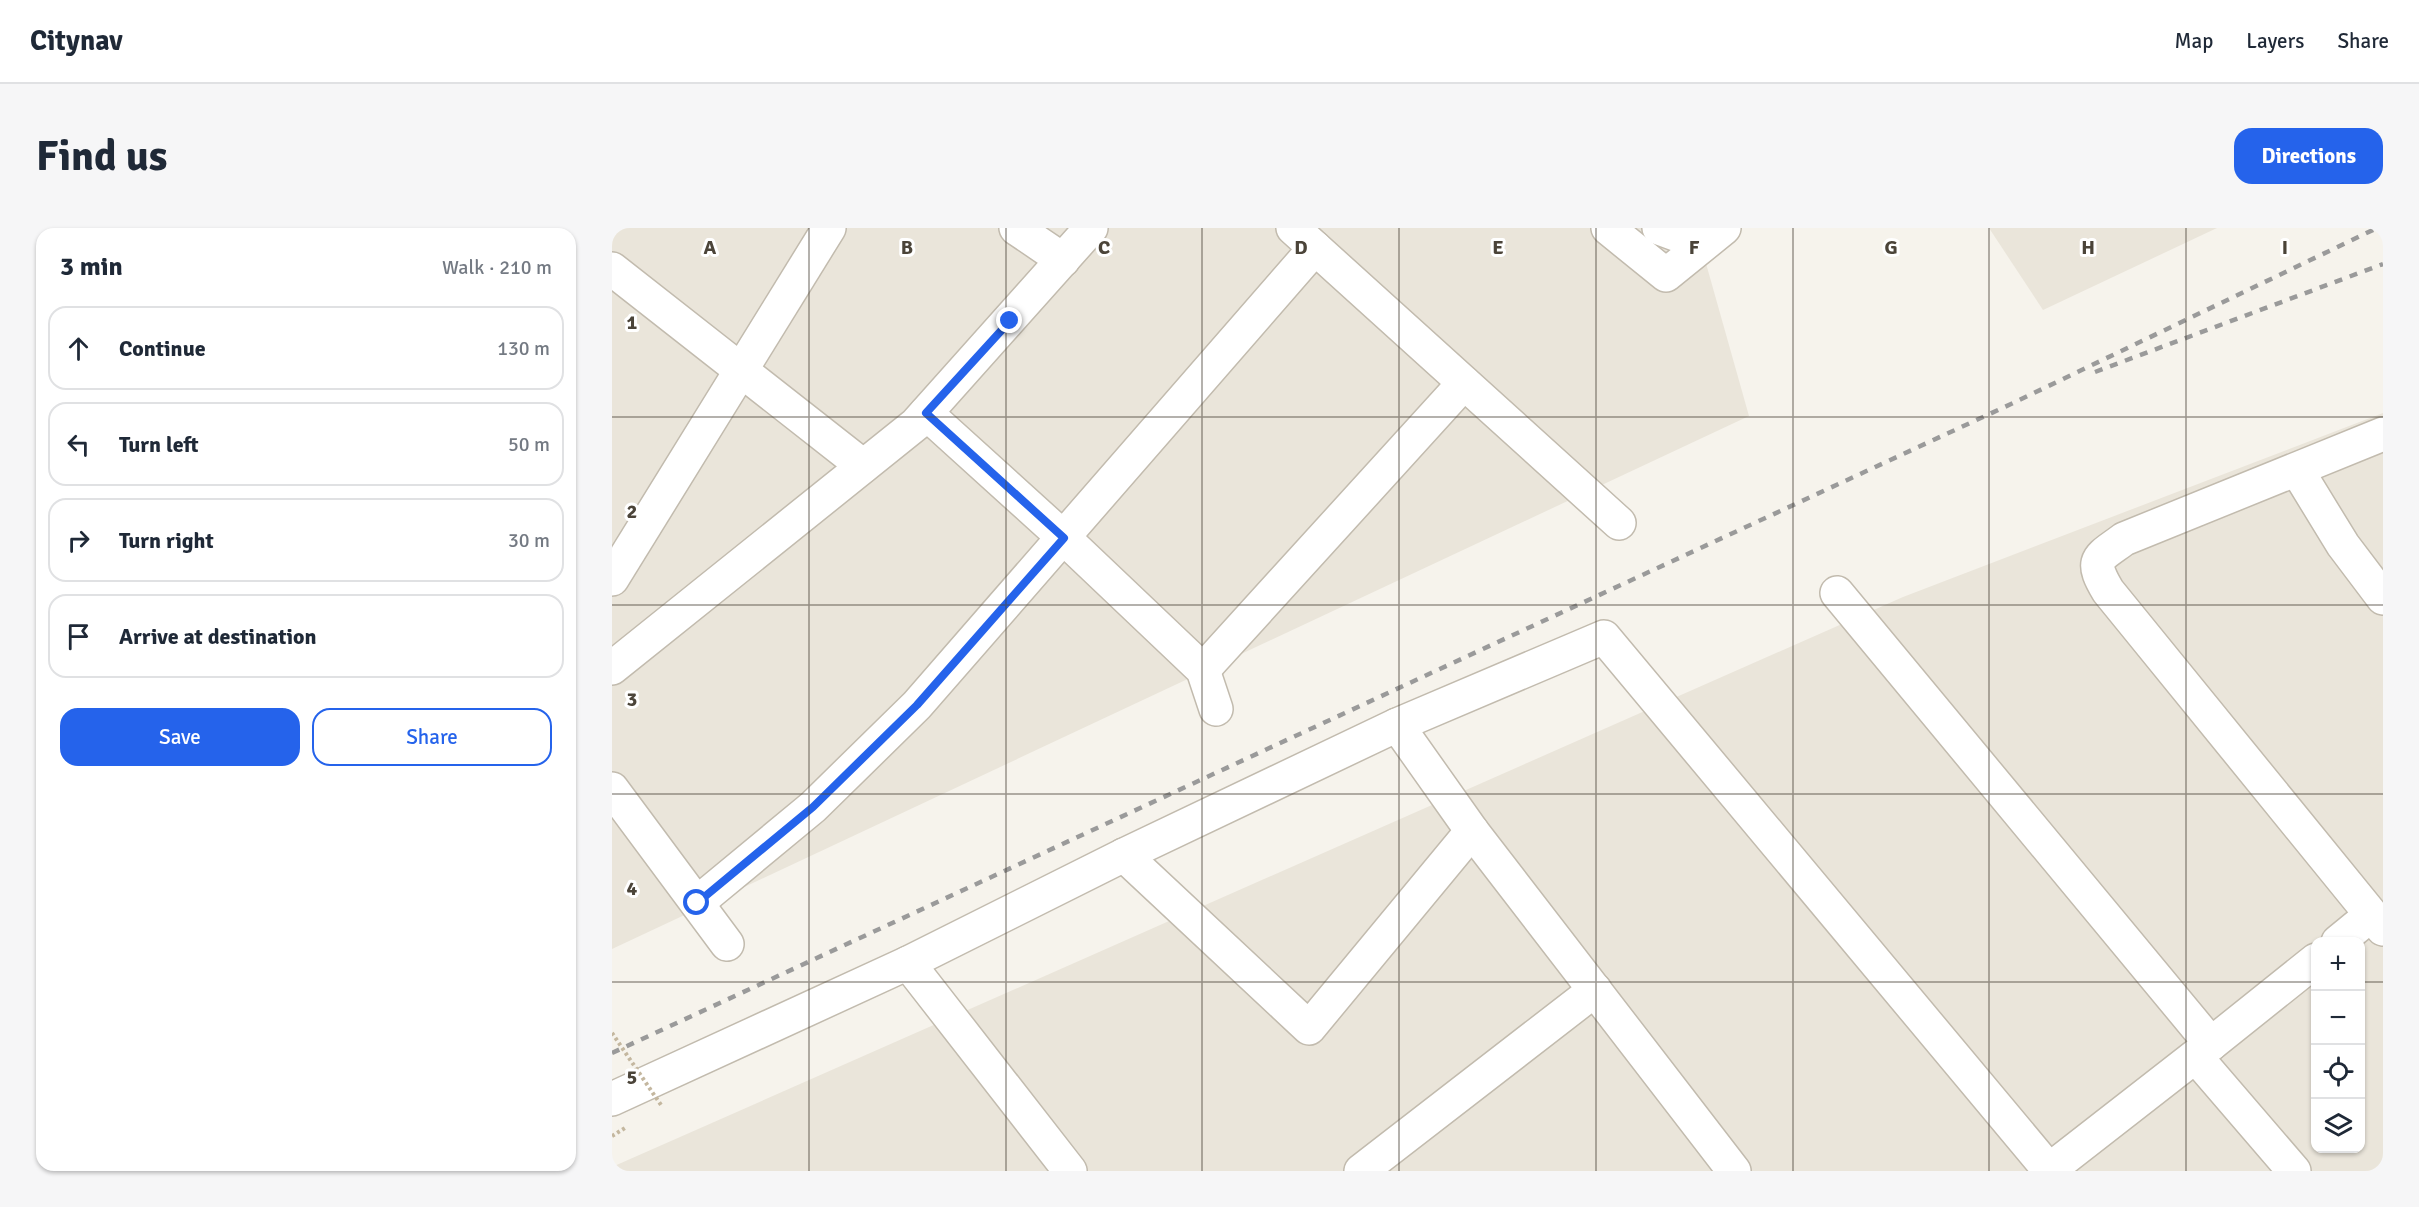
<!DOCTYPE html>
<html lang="en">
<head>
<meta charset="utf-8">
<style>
  :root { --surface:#fff; --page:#f6f6f7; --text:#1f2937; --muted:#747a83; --line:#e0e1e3; --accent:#2563eb }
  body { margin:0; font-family:Signika,sans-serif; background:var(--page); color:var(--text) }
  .controls { position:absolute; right:18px; bottom:18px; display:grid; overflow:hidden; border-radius:12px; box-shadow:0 2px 4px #0004 }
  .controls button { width:54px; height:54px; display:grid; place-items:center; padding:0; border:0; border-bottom:2px solid var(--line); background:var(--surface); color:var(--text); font:30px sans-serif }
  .stop { position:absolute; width:18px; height:18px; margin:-14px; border:4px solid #2563eb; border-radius:50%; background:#fff }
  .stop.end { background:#2563eb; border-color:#fff; box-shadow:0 2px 6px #0008 }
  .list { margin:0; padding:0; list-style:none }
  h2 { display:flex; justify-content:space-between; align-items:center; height:78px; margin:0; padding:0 24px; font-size:26px }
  h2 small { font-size:20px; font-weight:400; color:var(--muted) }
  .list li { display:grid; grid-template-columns:39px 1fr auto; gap:18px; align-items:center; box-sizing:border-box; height:84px; margin:0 12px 12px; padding:0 12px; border:2px solid var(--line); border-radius:18px }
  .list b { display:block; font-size:22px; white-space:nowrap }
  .list em { font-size:20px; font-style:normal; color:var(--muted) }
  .actions { display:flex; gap:12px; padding:18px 24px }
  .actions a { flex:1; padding:14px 0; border:2px solid var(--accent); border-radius:18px; text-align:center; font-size:21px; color:var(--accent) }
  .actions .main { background:var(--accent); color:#fff }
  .icon { flex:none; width:33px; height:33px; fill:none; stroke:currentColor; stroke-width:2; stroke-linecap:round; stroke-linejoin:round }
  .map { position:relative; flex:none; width:1771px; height:943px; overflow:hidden; border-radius:18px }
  header { display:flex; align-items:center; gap:36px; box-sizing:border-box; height:84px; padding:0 30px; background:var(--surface); border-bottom:2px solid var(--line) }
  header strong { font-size:28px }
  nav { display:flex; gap:33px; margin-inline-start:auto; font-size:21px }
  .intro { display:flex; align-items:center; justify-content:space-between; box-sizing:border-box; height:144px; padding:0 36px }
  h1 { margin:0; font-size:42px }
  .button { padding:15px 27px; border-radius:18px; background:var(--accent); color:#fff; font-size:21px; font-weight:700 }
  main { display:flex; gap:36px; padding:0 36px }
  aside { flex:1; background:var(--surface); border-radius:18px; box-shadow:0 2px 4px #0004 }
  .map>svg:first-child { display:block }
</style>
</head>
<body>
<header>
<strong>Citynav</strong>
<nav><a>Map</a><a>Layers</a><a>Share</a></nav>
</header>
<div class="intro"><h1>Find us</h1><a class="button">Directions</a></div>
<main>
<aside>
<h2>3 min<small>Walk · 210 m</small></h2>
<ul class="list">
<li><svg class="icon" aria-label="ahead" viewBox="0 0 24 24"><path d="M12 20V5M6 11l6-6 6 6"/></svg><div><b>Continue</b></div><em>130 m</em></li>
<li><svg class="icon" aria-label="left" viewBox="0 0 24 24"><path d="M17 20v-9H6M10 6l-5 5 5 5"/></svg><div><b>Turn left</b></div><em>50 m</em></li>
<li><svg class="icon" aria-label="right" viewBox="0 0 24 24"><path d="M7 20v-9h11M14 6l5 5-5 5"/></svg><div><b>Turn right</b></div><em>30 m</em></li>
<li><svg class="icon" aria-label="arrive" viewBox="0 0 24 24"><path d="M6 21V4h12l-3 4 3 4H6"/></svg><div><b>Arrive at destination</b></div></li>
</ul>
<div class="actions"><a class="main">Save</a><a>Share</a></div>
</aside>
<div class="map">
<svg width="1771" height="943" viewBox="0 0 1771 943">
  <rect width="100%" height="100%" fill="#f6f3ec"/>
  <g fill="#eae5da" fill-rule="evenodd">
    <path d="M0,0h1084l53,188 -1137,533z"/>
    <path d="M1377,0h228l-174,82z"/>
    <path d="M1771,185v758h-1768l-3,-4 1291,-570zM1704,714h44v206h-44z"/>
  </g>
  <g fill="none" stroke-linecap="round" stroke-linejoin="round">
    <defs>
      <g id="minor">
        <path d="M404,0l47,32"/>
        <path d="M681,0l326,295"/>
        <path d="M996,0l58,47 58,-47"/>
        <path d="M1047,0l43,16"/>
        <path d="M0,41l251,197"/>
        <path d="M314,185l138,125 139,132 13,39"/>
        <path d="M1771,206l-259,105c-25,19 -36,19 -16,52l275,338"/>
        <path d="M1685,242l46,75 40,53"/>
        <path d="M0,351l217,-351"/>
        <path d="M1225,365l374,451"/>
        <path d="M0,440l304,-244 175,-196"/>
        <path d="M591,442l261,-287"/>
        <path d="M785,497l75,106 262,340"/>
        <path d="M0,561l115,155"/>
        <path d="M512,627l185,173 163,-197"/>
        <path d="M85,675l116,-96 104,-102 398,-457"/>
        <path d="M1726,714l33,-27"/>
        <path d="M296,735l162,208"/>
        <path d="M1584,829l98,114"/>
        <path d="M0,871l296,-136 216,-108 273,-130 207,-88 446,534"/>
        <path d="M749,943l234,-181"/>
        <path d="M1436,943l163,-127 105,-84"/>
      </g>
    </defs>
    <use href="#minor" stroke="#c2bbae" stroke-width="36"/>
    <path stroke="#c4b79f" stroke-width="4" stroke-dasharray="3 3" stroke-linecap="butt" d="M0,908l13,-8"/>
    <use href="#minor" stroke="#fff" stroke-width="33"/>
    <g stroke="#9a9a9a" stroke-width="4.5" stroke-dasharray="8 8" stroke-linecap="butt">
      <path d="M1483,144l288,-108"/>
      <path d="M0,825l1399,-649 366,-176"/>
    </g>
    <path stroke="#c4b79f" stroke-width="4" stroke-dasharray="3 3" stroke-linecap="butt" d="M0,805l49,72"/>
  </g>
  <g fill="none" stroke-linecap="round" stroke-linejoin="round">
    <path stroke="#2563eb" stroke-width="8" d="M85,675l116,-96 104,-102 147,-167 -138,-125 84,-92"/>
  </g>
  <path fill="none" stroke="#4b4439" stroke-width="1.5" stroke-opacity="0.55" d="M197,0v943M394,0v943M590,0v943M787,0v943M984,0v943M1181,0v943M1377,0v943M1574,0v943M0,189h1771M0,377h1771M0,566h1771M0,754h1704M1748,754h23"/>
  <g font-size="20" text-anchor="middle" font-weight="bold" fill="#4b4439" stroke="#fff" stroke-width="6" stroke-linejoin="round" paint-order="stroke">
    <text x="98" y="26">A</text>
    <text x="295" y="26">B</text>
    <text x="492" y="26">C</text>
    <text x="689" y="26">D</text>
    <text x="886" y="26">E</text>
    <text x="1082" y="26">F</text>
    <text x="1279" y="26">G</text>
    <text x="1476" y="26">H</text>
    <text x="1673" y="26">I</text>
    <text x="20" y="101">1</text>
    <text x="20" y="290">2</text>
    <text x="20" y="478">3</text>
    <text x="20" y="667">4</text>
    <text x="20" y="856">5</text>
  </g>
</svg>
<div class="controls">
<button>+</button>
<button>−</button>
<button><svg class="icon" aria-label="locate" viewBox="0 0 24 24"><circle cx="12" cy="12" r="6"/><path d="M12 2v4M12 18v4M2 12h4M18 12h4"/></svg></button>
<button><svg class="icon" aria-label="layers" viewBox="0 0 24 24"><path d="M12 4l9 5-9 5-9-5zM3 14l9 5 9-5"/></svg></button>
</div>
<div class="stop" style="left:85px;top:675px"></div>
<div class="stop end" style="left:398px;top:93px"></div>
</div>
</main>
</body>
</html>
